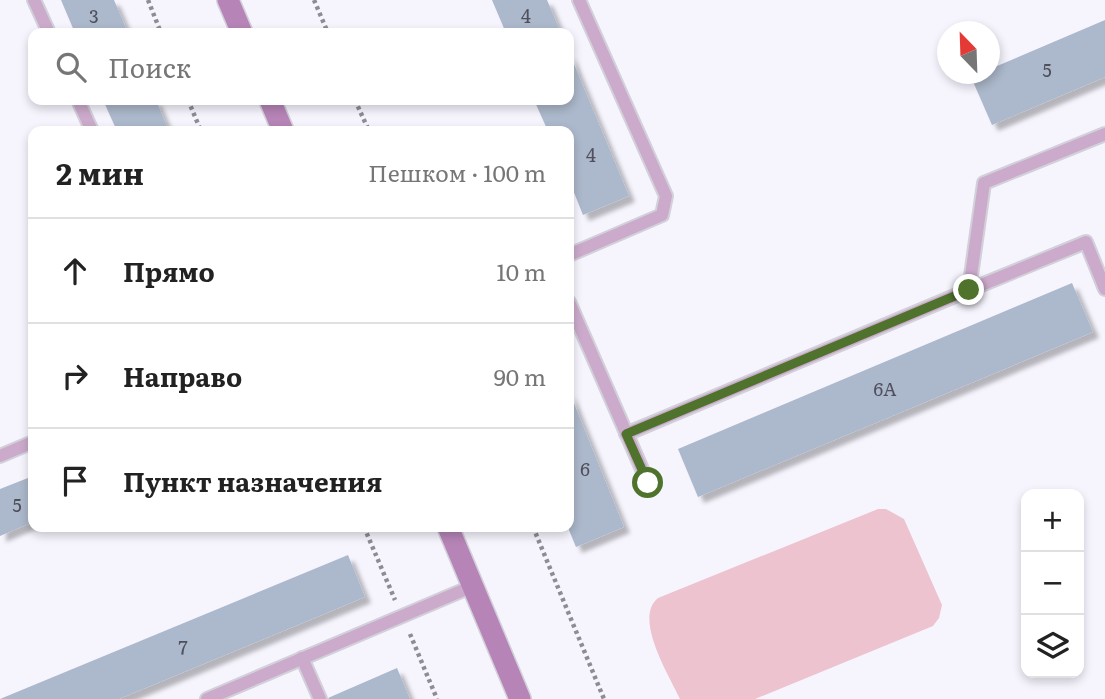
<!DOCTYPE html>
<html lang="ru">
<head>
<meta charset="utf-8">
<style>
  :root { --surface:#fff; --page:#f2f2f2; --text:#222; --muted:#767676; --line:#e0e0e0 }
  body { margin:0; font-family:Literata,serif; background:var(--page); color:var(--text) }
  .controls { position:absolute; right:21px; bottom:21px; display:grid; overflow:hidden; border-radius:14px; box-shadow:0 4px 10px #0003 }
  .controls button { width:63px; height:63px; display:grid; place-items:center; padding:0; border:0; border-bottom:2px solid var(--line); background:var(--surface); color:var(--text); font:35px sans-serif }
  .compass { position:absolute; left:937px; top:21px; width:63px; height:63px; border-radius:50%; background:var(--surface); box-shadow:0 4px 10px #0003; rotate:337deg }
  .stop { position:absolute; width:21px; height:21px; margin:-16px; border:5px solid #4f732d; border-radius:50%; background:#fff }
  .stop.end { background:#4f732d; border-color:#fff; box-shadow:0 2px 7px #0008 }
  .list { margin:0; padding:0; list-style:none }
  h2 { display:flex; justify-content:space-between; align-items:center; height:91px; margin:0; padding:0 28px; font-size:30px }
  h2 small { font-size:23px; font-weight:400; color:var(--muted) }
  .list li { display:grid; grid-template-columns:46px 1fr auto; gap:21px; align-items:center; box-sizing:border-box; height:105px; padding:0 28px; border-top:2px solid var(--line) }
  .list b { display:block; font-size:26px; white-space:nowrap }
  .list em { font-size:23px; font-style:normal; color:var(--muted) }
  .icon { flex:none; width:38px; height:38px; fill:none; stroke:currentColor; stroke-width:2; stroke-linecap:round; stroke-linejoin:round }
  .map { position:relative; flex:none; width:1105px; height:699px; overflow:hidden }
  .search { position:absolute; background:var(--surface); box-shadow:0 4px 10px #0003; left:28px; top:28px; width:546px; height:77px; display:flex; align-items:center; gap:18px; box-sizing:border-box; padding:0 24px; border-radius:14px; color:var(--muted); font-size:26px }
  .panel { position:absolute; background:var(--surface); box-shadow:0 4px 10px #0003; left:28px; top:126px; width:546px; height:406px; border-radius:14px }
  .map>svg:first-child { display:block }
</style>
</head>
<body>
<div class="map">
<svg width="1105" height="699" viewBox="0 0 1105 699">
  <defs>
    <filter id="shadow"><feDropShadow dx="6" dy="6" stdDeviation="2" flood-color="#0004"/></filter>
  </defs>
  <rect width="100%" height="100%" fill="#f6f5fe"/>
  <path fill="#edc3cf" d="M878,509h8l18,10 38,86 -3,13 -6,8 -178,73h-75c-11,-24 -47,-81 -22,-101z"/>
  <g fill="#acb8cb" filter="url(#shadow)">
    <path d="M61,0h53l14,33h-53z"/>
    <path d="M492,0h55l14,33h-55z"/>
    <path d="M1105,20v57l-113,48 -21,-48 19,-3v-5z"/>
    <path d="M569,52l60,144 -46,19 -14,-35v-49h-21l-14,-31h35z"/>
    <path d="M103,100h53l13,31h-52z"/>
    <path d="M1072,283l21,49 -395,165 -20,-48z"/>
    <path d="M569,391l55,136 -48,20 -7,-17z"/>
    <path d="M33,476v46l-33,14v-47z"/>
    <path d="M348,555l17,42 -246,102h-119z"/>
    <path d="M397,668l13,31h-81l-1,-1z"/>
  </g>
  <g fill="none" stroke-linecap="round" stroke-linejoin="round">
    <defs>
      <g id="lane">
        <path d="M34,0l15,33"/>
        <path d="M78,100l14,31"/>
        <path d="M1105,134l-121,49 -15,107 117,-48 19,47"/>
        <path d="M569,255l93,-40 4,-19 -87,-196"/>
        <path d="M569,302l79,181"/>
        <path d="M626,434l343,-144"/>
        <path d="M0,456l33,-14"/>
        <path d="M302,658l18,41"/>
        <path d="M207,699l266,-113"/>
      </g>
      <g id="secondary">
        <path d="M228,0l14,33"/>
        <path d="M270,100l13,31"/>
        <path d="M448,527l72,172"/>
      </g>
    </defs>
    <use href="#lane" stroke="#d2d1da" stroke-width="16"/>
    <use href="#secondary" stroke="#d2d1da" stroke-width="24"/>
    <g stroke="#8d8c94" stroke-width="4.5" stroke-dasharray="3.5 3.5" stroke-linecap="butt">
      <path d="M148,0l13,33"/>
      <path d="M314,0l14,33"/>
      <path d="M188,100l13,31"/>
      <path d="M355,100l14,31"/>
      <path d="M364,527l31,73"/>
      <path d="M533,527l71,172"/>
      <path d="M410,634l27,65"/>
    </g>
    <use href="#lane" stroke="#cac" stroke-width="12"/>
    <use href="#secondary" stroke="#b684b7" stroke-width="21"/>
  </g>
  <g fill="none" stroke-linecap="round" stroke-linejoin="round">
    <path stroke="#4f732d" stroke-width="9" d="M648,483l-22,-49 343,-144"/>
  </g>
  <g text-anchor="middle" stroke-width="5" stroke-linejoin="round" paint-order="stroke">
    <g font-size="18" fill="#4f505b">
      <text x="94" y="23">3</text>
      <text x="526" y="23">4</text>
      <text x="1047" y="77">5</text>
      <text x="591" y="162">4</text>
      <text x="885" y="396">6А</text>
      <text x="585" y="476">6</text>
      <text x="17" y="512">5</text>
      <text x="183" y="654">7</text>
    </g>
  </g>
</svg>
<div class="controls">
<button>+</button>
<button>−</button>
<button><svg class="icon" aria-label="layers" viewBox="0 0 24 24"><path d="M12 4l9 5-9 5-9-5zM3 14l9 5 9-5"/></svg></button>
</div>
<svg class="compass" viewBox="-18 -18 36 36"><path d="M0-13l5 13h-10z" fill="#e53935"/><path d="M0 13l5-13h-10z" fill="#767676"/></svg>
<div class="stop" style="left:648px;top:483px"></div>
<div class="stop end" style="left:969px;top:290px"></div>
<div class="search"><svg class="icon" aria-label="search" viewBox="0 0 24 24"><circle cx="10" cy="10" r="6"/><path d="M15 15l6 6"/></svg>Поиск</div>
<section class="panel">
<h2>2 мин<small>Пешком · 100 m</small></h2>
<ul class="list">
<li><svg class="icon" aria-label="ahead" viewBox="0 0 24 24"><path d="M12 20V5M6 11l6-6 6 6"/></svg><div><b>Прямо</b></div><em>10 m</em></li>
<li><svg class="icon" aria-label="right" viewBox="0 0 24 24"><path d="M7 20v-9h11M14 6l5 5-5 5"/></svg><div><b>Направо</b></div><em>90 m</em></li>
<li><svg class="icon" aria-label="arrive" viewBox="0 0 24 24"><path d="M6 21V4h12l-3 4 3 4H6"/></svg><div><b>Пункт назначения</b></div></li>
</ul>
</section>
</div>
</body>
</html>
